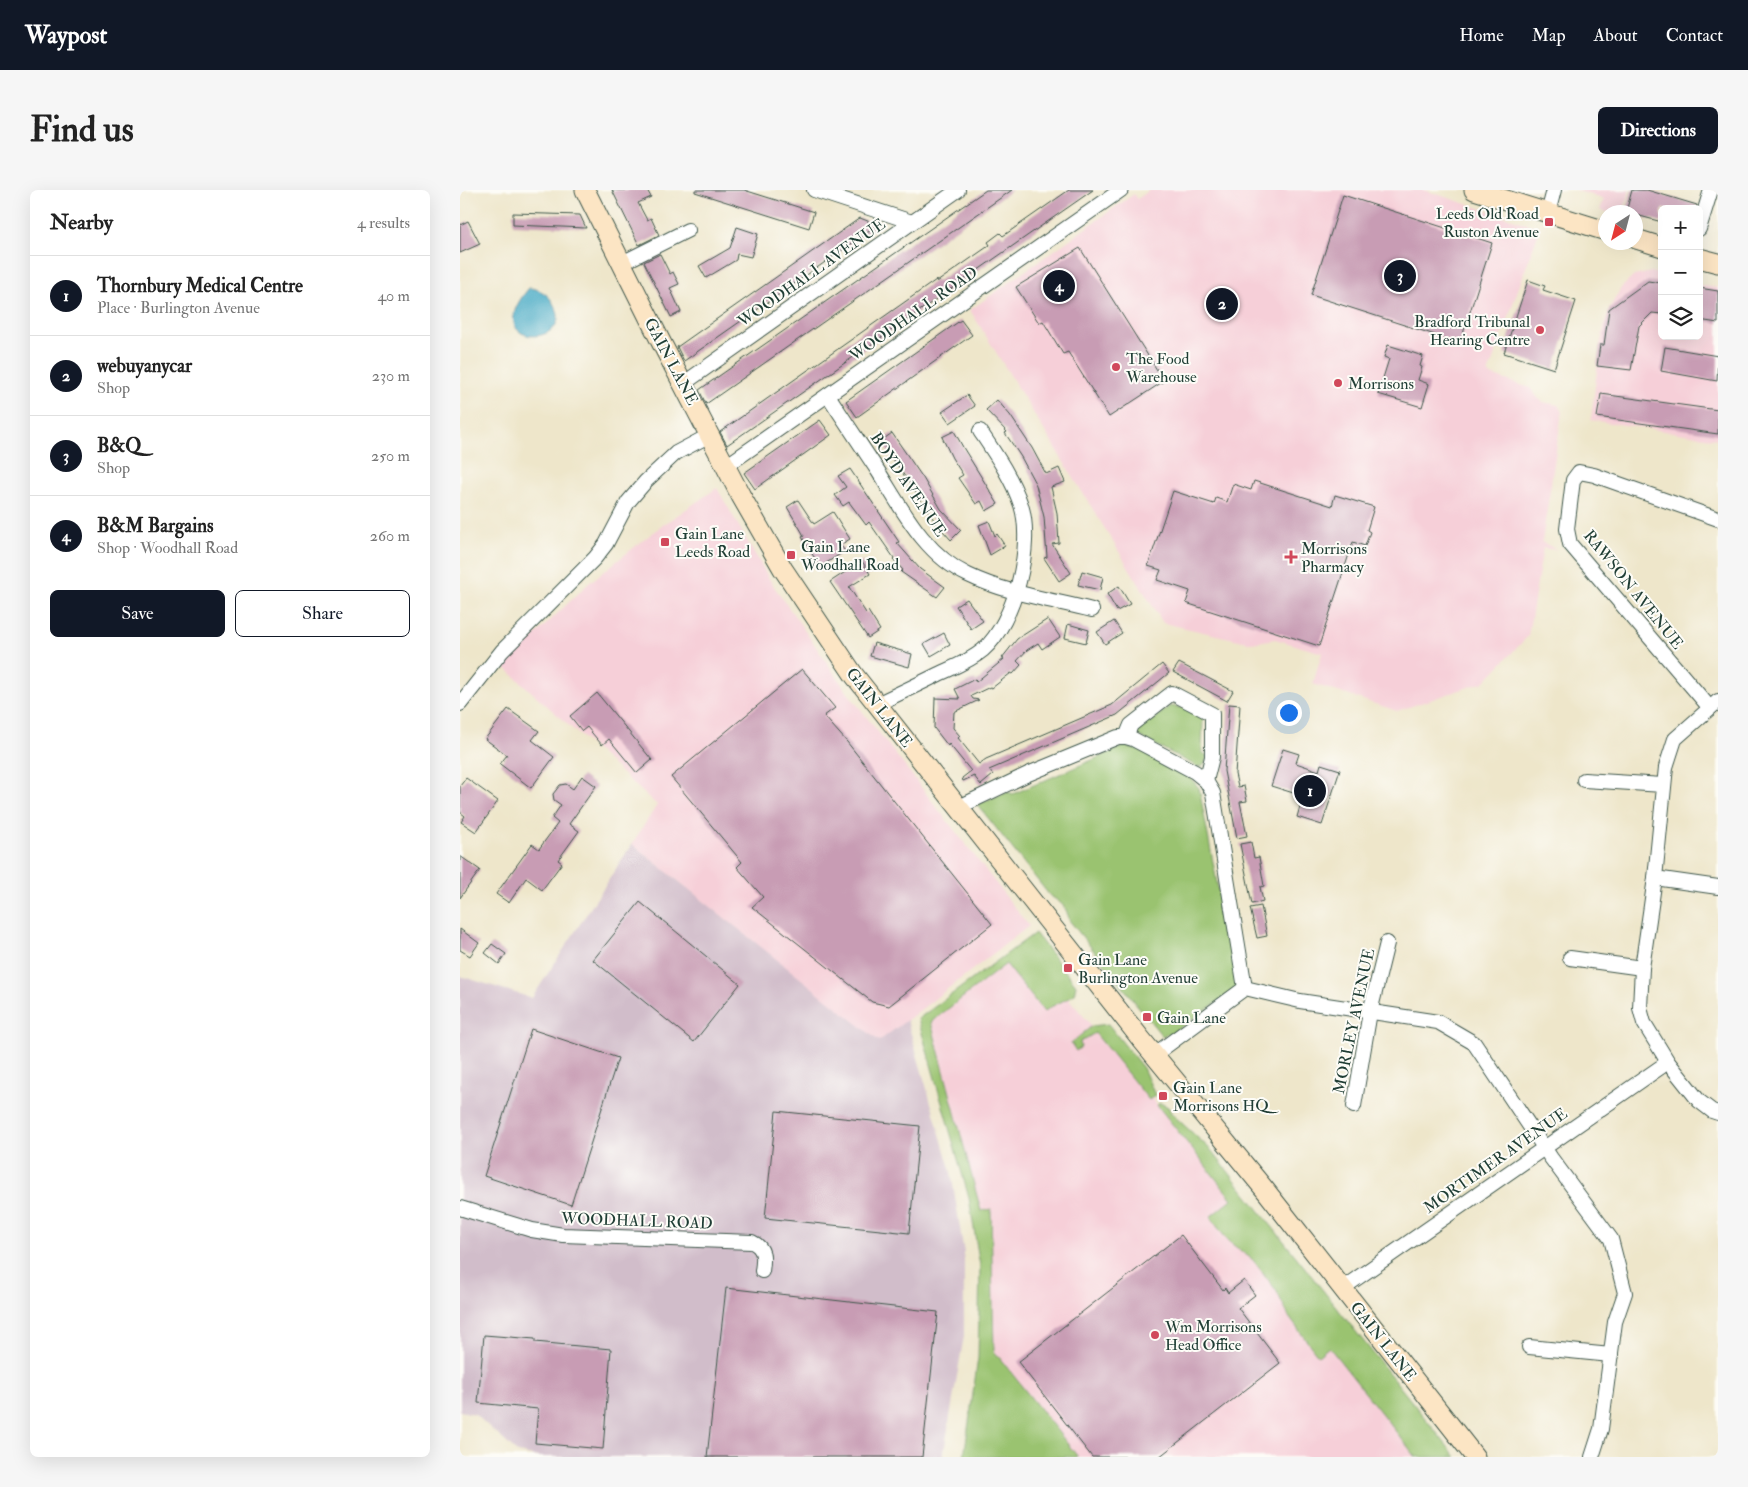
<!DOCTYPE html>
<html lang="en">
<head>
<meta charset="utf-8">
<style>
  :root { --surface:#fff; --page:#f6f6f6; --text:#222; --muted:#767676; --line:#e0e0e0; --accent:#111827 }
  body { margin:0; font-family:"IM FELL Double Pica",serif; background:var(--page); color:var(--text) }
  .controls { position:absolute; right:15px; top:15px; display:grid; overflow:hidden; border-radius:8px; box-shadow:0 5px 20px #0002 }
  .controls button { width:45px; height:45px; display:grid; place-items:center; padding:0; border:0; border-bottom:1px solid var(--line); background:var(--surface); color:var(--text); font:25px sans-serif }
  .compass { position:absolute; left:1138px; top:15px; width:45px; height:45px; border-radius:50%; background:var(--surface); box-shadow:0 5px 20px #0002; rotate:216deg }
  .you { position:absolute; left:828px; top:522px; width:18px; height:18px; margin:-12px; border:4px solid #fff; border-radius:50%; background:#1a73e8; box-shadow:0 0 0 8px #1a73e833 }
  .badge { display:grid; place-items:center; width:32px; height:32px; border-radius:50%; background:var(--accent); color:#fff; font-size:16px; font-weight:700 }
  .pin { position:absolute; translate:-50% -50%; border:2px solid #fff; box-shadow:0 1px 5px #0006 }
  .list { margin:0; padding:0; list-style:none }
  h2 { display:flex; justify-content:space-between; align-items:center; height:65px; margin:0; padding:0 20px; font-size:21px }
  h2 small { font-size:16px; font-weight:400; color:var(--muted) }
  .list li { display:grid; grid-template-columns:32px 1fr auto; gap:15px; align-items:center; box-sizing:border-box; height:80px; padding:0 20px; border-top:1px solid var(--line) }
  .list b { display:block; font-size:19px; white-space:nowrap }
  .list p { margin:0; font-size:16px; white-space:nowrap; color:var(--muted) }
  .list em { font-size:16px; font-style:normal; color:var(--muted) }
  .actions { display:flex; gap:10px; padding:15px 20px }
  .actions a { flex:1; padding:11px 0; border:1px solid var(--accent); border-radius:8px; text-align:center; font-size:18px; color:var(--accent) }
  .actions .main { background:var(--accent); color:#fff }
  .icon { flex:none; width:28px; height:28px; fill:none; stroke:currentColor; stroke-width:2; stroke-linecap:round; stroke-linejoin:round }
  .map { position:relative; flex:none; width:1258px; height:1267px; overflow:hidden; border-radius:8px }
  header { display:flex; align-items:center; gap:30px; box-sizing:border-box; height:70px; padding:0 25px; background:var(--accent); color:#fff }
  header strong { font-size:24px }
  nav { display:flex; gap:28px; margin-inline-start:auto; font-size:18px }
  .intro { display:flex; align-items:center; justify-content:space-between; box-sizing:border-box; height:120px; padding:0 30px }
  h1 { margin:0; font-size:35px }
  .button { padding:12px 22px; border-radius:8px; background:var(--accent); color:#fff; font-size:18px; font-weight:700 }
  main { display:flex; gap:30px; padding:0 30px }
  aside { flex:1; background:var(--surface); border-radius:8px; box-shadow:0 5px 20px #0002 }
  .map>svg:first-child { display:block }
</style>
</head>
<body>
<header>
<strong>Waypost</strong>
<nav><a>Home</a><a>Map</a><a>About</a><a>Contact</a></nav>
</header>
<div class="intro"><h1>Find us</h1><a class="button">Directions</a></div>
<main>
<aside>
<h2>Nearby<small>4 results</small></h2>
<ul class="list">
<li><span class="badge">1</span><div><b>Thornbury Medical Centre</b><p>Place · Burlington Avenue</p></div><em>40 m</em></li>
<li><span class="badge">2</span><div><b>webuyanycar</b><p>Shop</p></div><em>230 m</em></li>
<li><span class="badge">3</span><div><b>B&amp;Q</b><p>Shop</p></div><em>250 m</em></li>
<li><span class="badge">4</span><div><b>B&amp;M Bargains</b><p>Shop · Woodhall Road</p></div><em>260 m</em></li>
</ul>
<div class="actions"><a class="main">Save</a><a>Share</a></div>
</aside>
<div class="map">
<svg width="1258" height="1267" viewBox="0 0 1258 1267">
  <rect width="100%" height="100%" fill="#fdfcf7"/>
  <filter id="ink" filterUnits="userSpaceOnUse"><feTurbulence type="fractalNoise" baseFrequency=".02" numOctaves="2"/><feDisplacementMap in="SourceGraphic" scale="10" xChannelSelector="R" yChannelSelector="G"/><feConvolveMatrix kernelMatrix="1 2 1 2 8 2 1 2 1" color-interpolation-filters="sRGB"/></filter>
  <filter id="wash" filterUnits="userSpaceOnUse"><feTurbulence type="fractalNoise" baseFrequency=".0096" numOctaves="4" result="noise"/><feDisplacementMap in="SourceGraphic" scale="20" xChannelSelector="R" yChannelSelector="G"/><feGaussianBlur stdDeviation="1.12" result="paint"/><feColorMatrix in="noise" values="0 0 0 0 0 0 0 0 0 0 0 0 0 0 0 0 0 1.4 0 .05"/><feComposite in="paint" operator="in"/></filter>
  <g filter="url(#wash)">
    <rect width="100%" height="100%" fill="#eee6ca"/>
    <g fill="#f6cfd8">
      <path d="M690,0h274l116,38 -52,146 42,14 8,10 5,4 15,3 4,7 -20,130 15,8 -14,-2 -15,88 -44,46 -87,29 -84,-27 9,-31 -47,-14 -23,4 -89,-20 -193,-313 164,-116 3,5z"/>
      <path d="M1115,0h55l-7,22h-16l-7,-2 4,-11z"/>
      <path d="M1191,82l11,3v61h37v-51l19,3v151l-127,-19 9,-75 9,-36 12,-21 13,-12z"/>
      <path d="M257,298l54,94 77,111 181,233 -150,116 -247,-198 25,-39 -154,-139 86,-83 71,-56z"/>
      <path d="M575,743l41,52 -2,9 -5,5 23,27 16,-2 35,44 12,27 -3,3 5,7 3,-2 8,4 4,7 39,36 245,307h-492l14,-99 2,-92 -11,-68 -51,-179z"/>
    </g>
    <path fill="#d1bdca" d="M172,654l247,197 28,-21 44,152 13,81v83l-21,121h-405l-20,-4 -43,-39 -15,-3v-435l72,22z"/>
    <g fill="#9ac36f" stroke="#5c8052">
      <path d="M710,516l15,2 18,10 -1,34 5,4c-1,6 -2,10 -9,11l-61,-32v-7l6,-7 7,1z"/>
      <path d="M665,556l27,8 33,18 14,16 28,148 4,2 7,50 -69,47 -3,-1 -3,3 -94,-117c-2,-13 -8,-18 -19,-24l-73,-92 31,-12 5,2z"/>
      <path d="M575,743l41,52 -2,9c-10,8 -21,10 -30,18l-38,-48 -75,58 50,189 10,-2 3,142 84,106h-114l14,-99 2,-92 -11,-68 -51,-179z"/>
      <path d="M648,834l35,44 12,27 -6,5 -54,-67 -15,9 1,5 -5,4 -5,-8 21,-17z"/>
      <path d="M700,913l8,4 4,7 39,36 245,307h-40l-87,-110 -11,9 -29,-39 -13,-27 -23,-30 -25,-19 -18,-24 22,-18 -75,-94z"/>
    </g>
    <path fill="#45a9c4" stroke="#32737c" d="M69,98c10,0 21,7 25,17 1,3 4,7 4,10 2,33 -77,29 -29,-27z"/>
    <g id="blocks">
      <g fill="#c89cb4">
        <path d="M152,0h35l4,7 -13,6 9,17 4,-2 8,17 -20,10z"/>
        <path d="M235,0h49l70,22 -5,16 -114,-36z"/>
        <path d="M526,0h26l-306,214 -7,-14z"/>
        <path d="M609,0h24l-366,255 -7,-13 216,-152 1,2 53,-37 -2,-3 12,-9 3,3z"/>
        <path d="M1172,0h15l50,15 -1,4h-34v13l-26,-7v-3h-10z"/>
        <path d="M883,5l149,48 -32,100 -149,-48z"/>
        <path d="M53,23l67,2 6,13 -73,-3z"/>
        <path d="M400,28l18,7 -194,136 -7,-14z"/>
        <path d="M8,31l12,23 -20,9v-28z"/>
        <path d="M277,37l21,7 -7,23 -14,-3 -1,6 -30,18 -7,-12 31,-18z"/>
        <path d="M620,58l84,133 -55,36 -41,-65 -5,2 -20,-33 -4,2 -23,-36z"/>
        <path d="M200,64l10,20 3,-2 6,12 -9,4 11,24 -10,5 -27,-55z"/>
        <path d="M1068,90l17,6 -2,4 33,11 -22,68 -50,-16z"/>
        <path d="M1188,91l14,2v31l-10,-1 -13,13 -8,44 -34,-4 3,-21h4l5,-36z"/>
        <path d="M1239,98l19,3v32l-19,-3z"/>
        <path d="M501,130l11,15 -115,82 -11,-16z"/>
        <path d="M928,155l35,11 -3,10 2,1 -4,13 11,4 -7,23 -44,-13 11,-35 -5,-2z"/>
        <path d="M1205,157l53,9 -1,25 -56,-10z"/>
        <path d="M1141,204l117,16v24l-121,-17z"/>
        <path d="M507,205l8,11 -25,17 -8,-11z"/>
        <path d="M537,210l13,15 22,33 14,26 13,-6 6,14 -14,5 6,26 2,30 -7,1 19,29 -12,8 -15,-23 3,-1 -3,-40 -8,-32 -15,-28 -16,-24 2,-1 -21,-22z"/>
        <path d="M360,230l11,15 -76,54 -11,-16z"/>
        <path d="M494,241l10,18 34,55 -12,7 -5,-10 -5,3 -18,-26 5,-3 -11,-17 -10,-21z"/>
        <path d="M432,243l31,45 18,31 20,21 -10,10 -15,-17 -55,-82z"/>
        <path d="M390,279l49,73 -2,1 23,26 25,18 -8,10 -36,-25 2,-2 -10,-11 1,-1 -25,-36 -3,3 -17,-23 -6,4 -8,-11 11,-8 -8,-11z"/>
        <path d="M794,291l78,25 3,-11 39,12 -7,23 3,2 -5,14 -12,-4 -34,104 -133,-43 4,-12 -33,-11 4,-10 -13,-4 25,-75 41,13 2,-6 11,4 6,-18 18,6z"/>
        <path d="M338,310l16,24 19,-12 17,27 -10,6 5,6 -25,16 -18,-30 2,-1 -2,-4 -15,-25z"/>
        <path d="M529,331l6,15 2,-2 8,12 -15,9 -11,-30z"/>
        <path d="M402,371l8,13 -21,13 17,26 2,-2 12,19 -12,8 -38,-56z"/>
        <path d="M622,381l21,6 -3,13 -22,-5z"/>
        <path d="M659,396l11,18 -13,7 -10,-17z"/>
        <path d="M507,409l16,22 -12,8 -15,-23z"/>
        <path d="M588,429l12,18 -18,12 -4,-6 -11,7 -10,11 4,4 -8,9 -2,-1 -19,15 -2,-1 -19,9 2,3 6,1 -25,12 -1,16 7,8 -2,2 21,26 7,-5 126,-54 50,-41 7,9 -52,42 -128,55 4,5 -12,10 -7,-9 -11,5 -1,-3 9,-7 -22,-27 -1,2 -14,-18 1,-30 25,1 -5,-10 20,-10 1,3 28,-23 -2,-1 15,-19z"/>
        <path d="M654,431l8,12 -17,11 -8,-12z"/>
        <path d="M608,434l21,6 -3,13 -21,-5z"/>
        <path d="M484,443l6,12 -19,11 -7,-12z"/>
        <path d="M414,453l38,11 -3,13 -39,-11z"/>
        <path d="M719,473l54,28 -6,10 -54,-29z"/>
        <path d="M342,479l33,39 -11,8 23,26 145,182 -103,82 -17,-4 -120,-95 11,-10 -26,-30 5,-5 -71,-85z"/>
        <path d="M137,503l55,67 -15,13 -28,-34 -7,6 -15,-18 -5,4 -12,-15z"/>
        <path d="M769,514l11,1 -5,69 3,13 6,-1 3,15 -7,1 7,34 -10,2 -13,-67z"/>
        <path d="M48,519l31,22 -7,9 22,17 -23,31 -31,-24 7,-9 -22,-16z"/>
        <path d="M823,559l16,5 -3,9 23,8 2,-7 19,6 -18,55 -25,-8 6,-21 -32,-10z"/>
        <path d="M122,586l14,10 -27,38 10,7 -21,29 4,3 -20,27 -16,-12 -17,25 -13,-9 36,-50 7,5 19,-26 -6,-5 9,-13 -7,-5 -1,-6 7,-9 6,-1 7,5z"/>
        <path d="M6,588l32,23 -22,31 -15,-10 4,-6 -5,-4v-26z"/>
        <path d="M791,652l3,16 5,-1 5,29 -4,1 3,14 -11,3 -12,-60z"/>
        <path d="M0,666l20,14 -20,28z"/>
        <path d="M180,712l100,82 -46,58 -101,-82z"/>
        <path d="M801,716l6,30 -10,2 -7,-30z"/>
        <path d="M0,739l19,14 -9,13 -10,-6z"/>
        <path d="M32,754l14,10 -7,10 -14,-11z"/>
        <path d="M71,839l87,29 -47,147 -87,-29z"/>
        <path d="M316,921l144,15 -11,107 -144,-15z"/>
        <path d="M721,1045l42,55 2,-2 3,5 16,-13 11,15 -17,13 42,55 -121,94h-67l-74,-95z"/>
        <path d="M266,1098l212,24 -16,145h-215z"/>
        <path d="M24,1145l51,4v3l76,7 -8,100 -68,-6 3,-34 -60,-6z"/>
      </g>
    </g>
  </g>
  <g filter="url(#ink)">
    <use href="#blocks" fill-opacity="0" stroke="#3e564a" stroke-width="1"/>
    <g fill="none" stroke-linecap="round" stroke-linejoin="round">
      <defs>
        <g id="street">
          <path d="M354,0l98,32"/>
          <path d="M1088,23l6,-23"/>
          <path d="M1239,39l12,-39"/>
          <path d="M162,73l66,-33"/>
          <path d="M223,194l275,-194"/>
          <path d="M368,205c16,25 33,50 50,76 24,38 47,84 90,104 37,18 84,25 124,35"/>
          <path d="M266,276l395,-276"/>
          <path d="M1258,511l-43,38 -9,28 -11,111 -13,90 -2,40 4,15 24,39 31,39 13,10 6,2"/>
          <path d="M0,514l42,-53 93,-93 11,-14 22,-42 18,-21 30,-28 34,-18"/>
          <path d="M417,514c21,-10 42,-20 62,-30 15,-7 31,-13 44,-24 32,-28 51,-105 38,-145 -9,-27 -25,-50 -41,-74"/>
          <path d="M1250,518l-140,-164 -3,-15 6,-49 6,-8 15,3 124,44"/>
          <path d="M666,547l5,-12 41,-32 40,21v43l-6,24"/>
          <path d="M1124,590l79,5"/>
          <path d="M499,617l69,-33 90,-37h8l7,2 62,33 11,9 7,12 32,195"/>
          <path d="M1195,688l63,9"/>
          <path d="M1110,768l72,10"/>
          <path d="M694,865l91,-67 55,13 138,21 36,21 77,115 60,81 14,54 -10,29 -14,107 -9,28"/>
          <path d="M894,916l16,-94 17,-69"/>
          <path d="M0,1018l72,22 31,5 189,7c13,6 12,16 10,29"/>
          <path d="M883,1098l325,-226"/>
          <path d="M1069,1157l82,8"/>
        </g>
        <g id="secondary">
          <path d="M125,0l75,150 81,156 42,73 71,106 287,364 125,152 209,266"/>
          <path d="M1014,0l132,41"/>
          <path d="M1176,49l26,8"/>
          <path d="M1239,68l19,5"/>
        </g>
      </defs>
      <use href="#street" stroke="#3e564a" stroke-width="16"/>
      <use href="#secondary" stroke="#3e564a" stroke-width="21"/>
      <use href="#street" stroke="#fff" stroke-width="14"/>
      <use href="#secondary" stroke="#fce5c4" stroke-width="19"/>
    </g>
  </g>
  <g fill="#d1495b" stroke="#fdfcf7" stroke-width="2">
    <rect x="1084" y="27" width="10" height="10" rx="2.5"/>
    <circle cx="1080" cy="140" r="5"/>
    <circle cx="656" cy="177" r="5"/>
    <circle cx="878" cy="193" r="5"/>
    <rect x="200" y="347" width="10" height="10" rx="2.5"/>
    <rect x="326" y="360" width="10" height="10" rx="2.5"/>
    <path d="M828.5 359.5h5v5h5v5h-5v5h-5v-5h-5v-5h5z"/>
    <rect x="603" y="773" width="10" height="10" rx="2.5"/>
    <rect x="682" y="822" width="10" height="10" rx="2.5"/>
    <rect x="698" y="901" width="10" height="10" rx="2.5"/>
    <circle cx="695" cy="1145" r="5"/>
  </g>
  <g text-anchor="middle" stroke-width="4" stroke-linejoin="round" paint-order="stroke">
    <g font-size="16" fill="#1f3d34" stroke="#fdfcf7" text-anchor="start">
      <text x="1079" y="29" text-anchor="end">Leeds Old Road<tspan x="1079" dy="18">Ruston Avenue</tspan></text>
      <text x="1070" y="137" text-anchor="end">Bradford Tribunal<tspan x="1070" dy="18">Hearing Centre</tspan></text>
      <text x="666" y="174">The Food<tspan x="666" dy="18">Warehouse</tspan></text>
      <text x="888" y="199">Morrisons</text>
      <text x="215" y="349">Gain Lane<tspan x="215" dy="18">Leeds Road</tspan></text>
      <text x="341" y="362">Gain Lane<tspan x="341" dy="18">Woodhall Road</tspan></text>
      <text x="841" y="364">Morrisons<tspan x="841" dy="18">Pharmacy</tspan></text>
      <text x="618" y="775">Gain Lane<tspan x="618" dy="18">Burlington Avenue</tspan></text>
      <text x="697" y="833">Gain Lane</text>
      <text x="713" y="903">Gain Lane<tspan x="713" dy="18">Morrisons HQ</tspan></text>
      <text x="705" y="1142">Wm Morrisons<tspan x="705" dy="18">Head Office</tspan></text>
    </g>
    <g font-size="16" fill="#1f3d34" stroke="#fdfcf7">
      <text transform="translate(351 82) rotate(-35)" y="6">WOODHALL AVENUE</text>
      <text transform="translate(453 123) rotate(-35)" y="6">WOODHALL ROAD</text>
      <text transform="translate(212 171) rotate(62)" y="6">GAIN LANE</text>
      <text transform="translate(449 294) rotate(56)" y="6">BOYD AVENUE</text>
      <text transform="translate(1174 399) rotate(51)" y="6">RAWSON AVENUE</text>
      <text transform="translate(420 517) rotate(52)" y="6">GAIN LANE</text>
      <text transform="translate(893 831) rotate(-78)" y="6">MORLEY AVENUE</text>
      <text transform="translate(1035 970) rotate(-35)" y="6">MORTIMER AVENUE</text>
      <text transform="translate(177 1030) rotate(2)" y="6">WOODHALL ROAD</text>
      <text transform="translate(924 1151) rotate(52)" y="6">GAIN LANE</text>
    </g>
  </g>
</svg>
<div class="controls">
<button>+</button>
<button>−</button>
<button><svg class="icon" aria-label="layers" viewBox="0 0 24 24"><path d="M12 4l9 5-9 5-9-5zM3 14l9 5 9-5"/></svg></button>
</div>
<svg class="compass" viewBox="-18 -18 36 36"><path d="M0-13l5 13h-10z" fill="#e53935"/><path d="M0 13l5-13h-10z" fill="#767676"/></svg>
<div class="you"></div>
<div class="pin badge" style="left:850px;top:601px">1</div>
<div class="pin badge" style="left:762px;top:114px">2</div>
<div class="pin badge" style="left:940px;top:86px">3</div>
<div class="pin badge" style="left:599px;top:96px">4</div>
</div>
</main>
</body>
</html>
